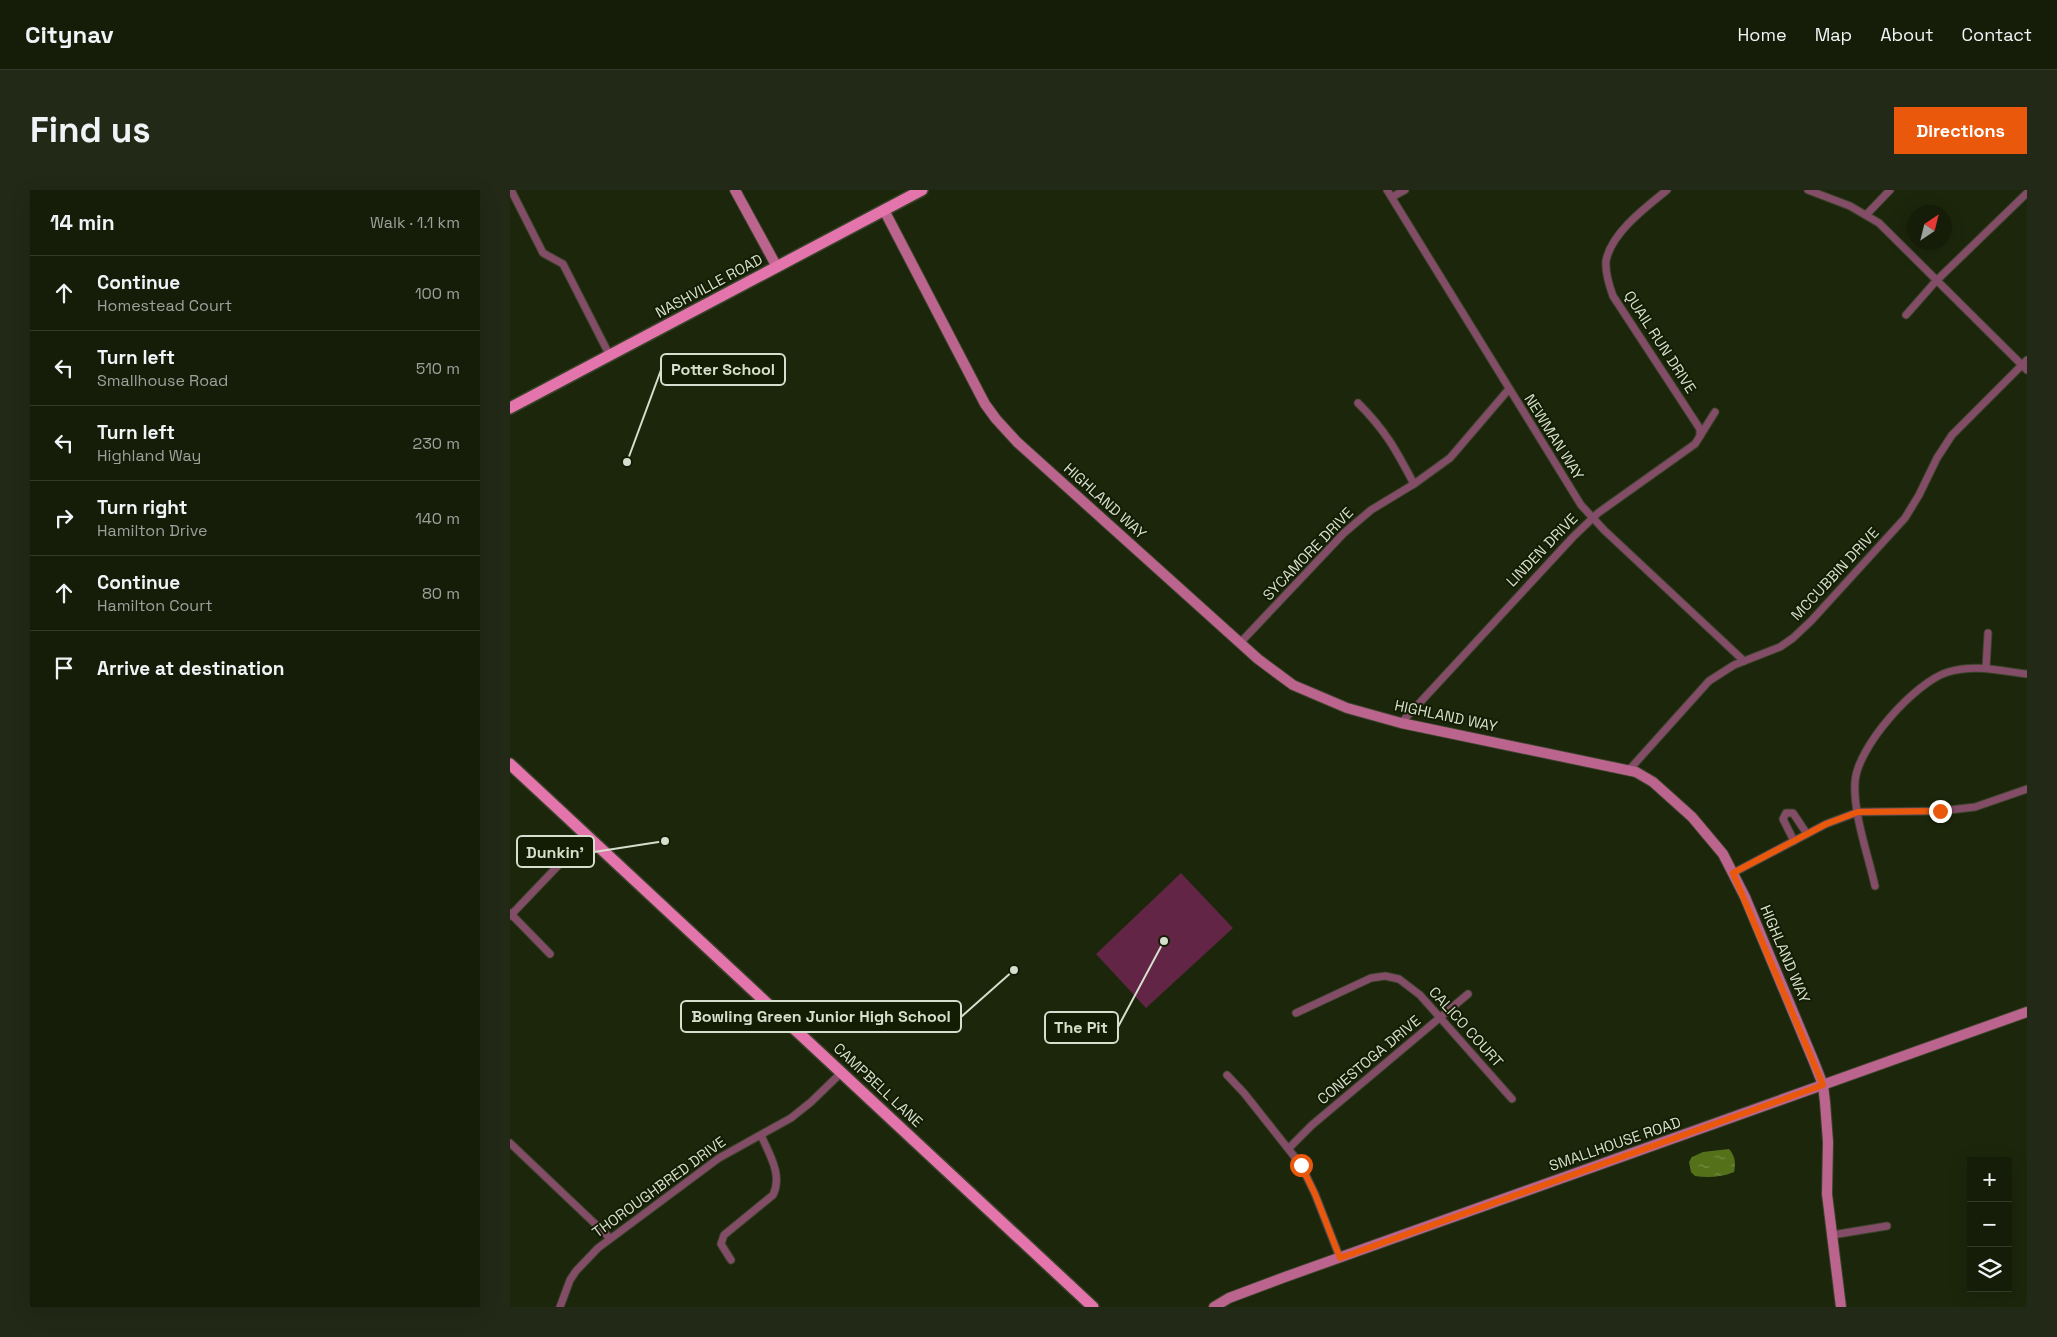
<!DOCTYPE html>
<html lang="en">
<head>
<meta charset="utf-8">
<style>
  :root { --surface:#151c08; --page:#222916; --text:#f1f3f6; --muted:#9da19c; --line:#343a29; --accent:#ea580c }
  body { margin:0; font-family:"Space Grotesk",sans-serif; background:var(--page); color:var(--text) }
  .controls { position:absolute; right:15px; bottom:15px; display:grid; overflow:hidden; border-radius:0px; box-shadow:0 5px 20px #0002 }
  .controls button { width:45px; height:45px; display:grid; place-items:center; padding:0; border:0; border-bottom:1px solid var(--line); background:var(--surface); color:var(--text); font:25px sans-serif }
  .compass { position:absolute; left:1397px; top:15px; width:45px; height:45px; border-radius:50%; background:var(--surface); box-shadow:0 5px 20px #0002; rotate:35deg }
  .stop { position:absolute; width:15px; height:15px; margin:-11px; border:4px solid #ea580c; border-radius:50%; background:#fff }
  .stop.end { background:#ea580c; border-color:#fff; box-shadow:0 1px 5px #0008 }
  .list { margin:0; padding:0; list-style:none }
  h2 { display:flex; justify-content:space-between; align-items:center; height:65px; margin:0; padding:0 20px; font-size:21px }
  h2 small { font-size:16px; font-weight:400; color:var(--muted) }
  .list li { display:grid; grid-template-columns:32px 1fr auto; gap:15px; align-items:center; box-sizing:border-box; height:75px; padding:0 20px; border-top:1px solid var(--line) }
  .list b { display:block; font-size:19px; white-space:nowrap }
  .list p { margin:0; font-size:16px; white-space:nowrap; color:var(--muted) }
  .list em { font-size:16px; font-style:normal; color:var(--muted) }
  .icon { flex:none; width:28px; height:28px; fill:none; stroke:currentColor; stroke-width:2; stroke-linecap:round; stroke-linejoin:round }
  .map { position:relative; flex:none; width:1517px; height:1117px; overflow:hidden; border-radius:0px }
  header { display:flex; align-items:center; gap:30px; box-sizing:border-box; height:70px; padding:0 25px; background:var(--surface); border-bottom:1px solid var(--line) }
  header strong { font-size:24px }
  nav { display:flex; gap:28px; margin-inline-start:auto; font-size:18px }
  .intro { display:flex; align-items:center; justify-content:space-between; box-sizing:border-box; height:120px; padding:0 30px }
  h1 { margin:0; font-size:35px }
  .button { padding:12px 22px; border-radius:0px; background:var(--accent); color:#fff; font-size:18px; font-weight:700 }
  main { display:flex; gap:30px; padding:0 30px }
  aside { flex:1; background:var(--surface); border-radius:0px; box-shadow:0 5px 20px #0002 }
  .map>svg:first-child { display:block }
</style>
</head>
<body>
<header>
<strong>Citynav</strong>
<nav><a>Home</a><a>Map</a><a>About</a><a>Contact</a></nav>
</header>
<div class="intro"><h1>Find us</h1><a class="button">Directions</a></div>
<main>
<aside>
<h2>14 min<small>Walk · 1.1 km</small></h2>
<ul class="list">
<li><svg class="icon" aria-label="ahead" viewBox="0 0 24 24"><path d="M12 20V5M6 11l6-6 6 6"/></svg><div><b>Continue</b><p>Homestead Court</p></div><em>100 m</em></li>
<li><svg class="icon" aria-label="left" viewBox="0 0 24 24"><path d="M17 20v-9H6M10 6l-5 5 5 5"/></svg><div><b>Turn left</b><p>Smallhouse Road</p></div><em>510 m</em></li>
<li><svg class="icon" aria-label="left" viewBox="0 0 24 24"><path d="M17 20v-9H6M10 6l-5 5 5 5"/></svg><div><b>Turn left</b><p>Highland Way</p></div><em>230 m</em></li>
<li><svg class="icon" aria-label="right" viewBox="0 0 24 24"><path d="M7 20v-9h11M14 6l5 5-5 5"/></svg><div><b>Turn right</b><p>Hamilton Drive</p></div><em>140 m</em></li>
<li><svg class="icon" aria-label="ahead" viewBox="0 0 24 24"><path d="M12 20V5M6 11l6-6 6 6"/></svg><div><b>Continue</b><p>Hamilton Court</p></div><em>80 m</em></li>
<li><svg class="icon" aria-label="arrive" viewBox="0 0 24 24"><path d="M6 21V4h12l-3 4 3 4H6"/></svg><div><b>Arrive at destination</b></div></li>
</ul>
</aside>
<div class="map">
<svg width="1517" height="1117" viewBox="0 0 1517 1117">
  <defs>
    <pattern id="water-ripples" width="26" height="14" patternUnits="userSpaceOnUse" patternTransform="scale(1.25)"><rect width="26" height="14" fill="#54711a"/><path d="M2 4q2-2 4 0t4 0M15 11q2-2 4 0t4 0" fill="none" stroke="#748b45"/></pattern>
  </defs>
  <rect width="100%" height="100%" fill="#1c260b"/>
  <path fill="#622545" d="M671,683l52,55 -87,80 -50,-54z"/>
  <path fill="url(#water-ripples)" d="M1219,959c6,7 7,13 5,23 -12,5 -26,6 -39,4l-4,-4 -2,-10 3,-5 11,-5z"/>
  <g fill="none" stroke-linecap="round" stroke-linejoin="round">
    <defs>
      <g id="street">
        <path d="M1,0l32,63 20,11 47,92"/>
        <path d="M877,0l194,315 23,25 140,131"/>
        <path d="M1157,0c-21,17 -56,43 -61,71 -1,12 3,24 7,35l87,133v7"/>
        <path d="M1298,0l42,16 29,17 148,147"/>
        <path d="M882,7l13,-7"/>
        <path d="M1356,25l24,-25"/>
        <path d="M1396,125l30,-34 91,-88"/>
        <path d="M848,213c28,28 38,47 56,81"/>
        <path d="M730,453l104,-110 27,-23 43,-26 36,-26 59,-69"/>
        <path d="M1476,478l2,-35"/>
        <path d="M891,533l172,-186 25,-24 97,-69 20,-32"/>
        <path d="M1119,580l80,-89 25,-16 46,-18 13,-9 18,-17 94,-103 14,-23 18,-37 15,-23 75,-75"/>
        <path d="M1284,651l-11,-22 3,-6h7l14,21"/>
        <path d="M1223,683l93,-49 32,-12 83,-1 34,-4 52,-18"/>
        <path d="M1365,696c-7,-32 -22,-72 -20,-104 2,-35 60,-100 93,-110 27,-8 52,-1 79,2"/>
        <path d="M0,723l40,41"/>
        <path d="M0,726l64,-67 15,-12"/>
        <path d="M786,823l75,-35 14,-2 14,3 21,16 92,104"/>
        <path d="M717,885l17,18 57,72 14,29 25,64"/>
        <path d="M0,953l100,95"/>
        <path d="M779,958l23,-23 156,-131"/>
        <path d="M1322,1045l55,-9"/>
        <path d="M221,1070l-10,-16 3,-9 49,-40c10,-20 -4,-41 -12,-60"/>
        <path d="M50,1117l10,-27 6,-9 22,-23 121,-90 72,-40 20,-16 31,-30"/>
      </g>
      <g id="secondary">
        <path d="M225,0l42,77"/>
        <path d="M374,20l101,194 11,15 21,23 241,217 35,26 54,23 54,15 235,49 17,10 39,35 31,37 22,43 69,165 9,23 2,17 3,40 -1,52 14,113"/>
        <path d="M704,1117l15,-9 56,-21 742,-265"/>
      </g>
      <g id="primary">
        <path d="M0,218l412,-218"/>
        <path d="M0,574l583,543"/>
      </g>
    </defs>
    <use href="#street" stroke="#3a432a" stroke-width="9"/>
    <use href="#secondary" stroke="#3a432a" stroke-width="12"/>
    <use href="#primary" stroke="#3a432a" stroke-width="14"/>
    <use href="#street" stroke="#834d67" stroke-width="7"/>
    <use href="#secondary" stroke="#ba648e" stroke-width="10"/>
    <use href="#primary" stroke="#e475ac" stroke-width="11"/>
  </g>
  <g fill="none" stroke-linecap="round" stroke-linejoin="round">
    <path stroke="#ea580c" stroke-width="6" d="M791,975l14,29 25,64 483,-173 -90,-212 93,-49 32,-12 82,-1"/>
  </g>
  <g text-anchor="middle" stroke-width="4" stroke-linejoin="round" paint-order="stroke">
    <g font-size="15" fill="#d6decd" stroke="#131d03">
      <text transform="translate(199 96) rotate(-28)" y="5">NASHVILLE ROAD</text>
      <text transform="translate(1150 152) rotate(57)" y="5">QUAIL RUN DRIVE</text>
      <text transform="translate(1044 247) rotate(58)" y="5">NEWMAN WAY</text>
      <text transform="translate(595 311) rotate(42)" y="5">HIGHLAND WAY</text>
      <text transform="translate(1032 360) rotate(-46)" y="5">LINDEN DRIVE</text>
      <text transform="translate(798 364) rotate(-46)" y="5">SYCAMORE DRIVE</text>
      <text transform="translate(1325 384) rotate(-47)" y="5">MCCUBBIN DRIVE</text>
      <text transform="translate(936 526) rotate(12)" y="5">HIGHLAND WAY</text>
      <text transform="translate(1275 764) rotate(67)" y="5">HIGHLAND WAY</text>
      <text transform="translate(956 837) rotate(48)" y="5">CALICO COURT</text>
      <text transform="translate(859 870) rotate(-40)" y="5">CONESTOGA DRIVE</text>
      <text transform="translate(368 895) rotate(43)" y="5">CAMPBELL LANE</text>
      <text transform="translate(1105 954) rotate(-19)" y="5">SMALLHOUSE ROAD</text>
      <text transform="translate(149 997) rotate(-36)" y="5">THOROUGHBRED DRIVE</text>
    </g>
  </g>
  <path fill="none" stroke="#d6decd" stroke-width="2" d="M117 272L151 180M155 651L84 662M504 780L451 827M654 751L608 837"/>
  <g fill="#d6decd" stroke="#131d03" stroke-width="2">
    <circle cx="117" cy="272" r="5"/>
    <circle cx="155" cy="651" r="5"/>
    <circle cx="504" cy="780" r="5"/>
    <circle cx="654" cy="751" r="5"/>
  </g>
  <g fill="#131d03" stroke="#d6decd" stroke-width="2">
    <rect x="151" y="164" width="124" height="31" rx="5"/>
    <rect x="7" y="646" width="77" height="31" rx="5"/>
    <rect x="171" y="811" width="280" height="31" rx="5"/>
    <rect x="535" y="822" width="73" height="31" rx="5"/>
  </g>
  <g font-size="16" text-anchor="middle" font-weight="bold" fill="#d6decd">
    <text x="213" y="185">Potter School</text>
    <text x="45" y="668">Dunkin'</text>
    <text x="311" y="832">Bowling Green Junior High School</text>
    <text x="571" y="843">The Pit</text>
  </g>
</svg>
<div class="controls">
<button>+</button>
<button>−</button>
<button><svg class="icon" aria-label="layers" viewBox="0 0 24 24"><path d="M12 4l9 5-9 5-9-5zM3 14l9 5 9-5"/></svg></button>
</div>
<svg class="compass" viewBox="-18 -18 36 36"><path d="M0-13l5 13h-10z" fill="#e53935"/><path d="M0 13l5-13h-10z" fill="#9da19c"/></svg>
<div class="stop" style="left:791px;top:975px"></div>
<div class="stop end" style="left:1430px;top:621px"></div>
</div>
</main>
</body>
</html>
